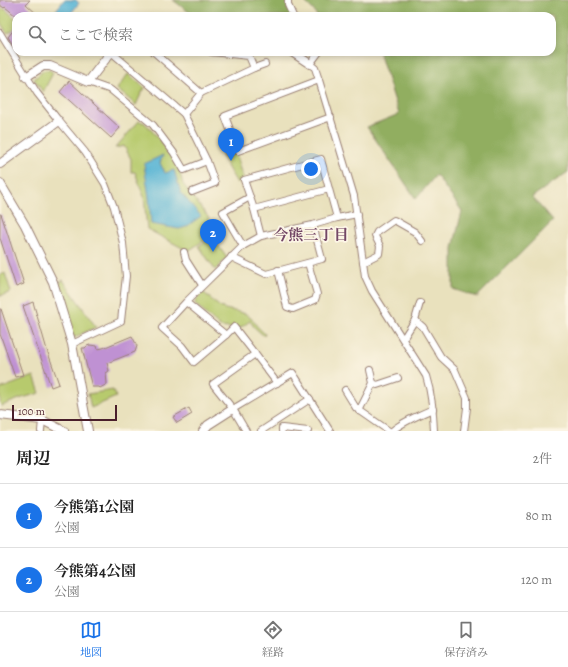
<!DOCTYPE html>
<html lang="ja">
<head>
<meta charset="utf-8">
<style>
  :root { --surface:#fff; --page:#f2f2f2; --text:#222; --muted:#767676; --line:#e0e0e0; --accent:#1a73e8 }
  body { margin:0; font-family:Alegreya,"Noto Serif JP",serif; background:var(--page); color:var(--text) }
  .scale { position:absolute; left:12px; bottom:10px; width:105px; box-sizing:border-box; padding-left:4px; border:2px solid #4a1f2b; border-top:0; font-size:11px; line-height:14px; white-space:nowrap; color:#4a1f2b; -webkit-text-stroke:3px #fcf5e5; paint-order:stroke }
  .you { position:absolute; left:311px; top:169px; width:14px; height:14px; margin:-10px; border:3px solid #fff; border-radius:50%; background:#1a73e8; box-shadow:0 0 0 6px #1a73e833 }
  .badge { display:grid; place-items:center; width:26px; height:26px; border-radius:50%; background:var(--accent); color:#fff; font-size:13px; font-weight:700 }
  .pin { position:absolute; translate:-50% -33px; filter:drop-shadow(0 1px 2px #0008) }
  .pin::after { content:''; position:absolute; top:21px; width:14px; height:12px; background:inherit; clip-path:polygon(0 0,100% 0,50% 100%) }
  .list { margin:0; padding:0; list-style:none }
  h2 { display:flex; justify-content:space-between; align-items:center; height:52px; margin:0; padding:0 16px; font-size:17px }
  h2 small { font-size:13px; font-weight:400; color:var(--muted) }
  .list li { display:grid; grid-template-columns:26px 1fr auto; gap:12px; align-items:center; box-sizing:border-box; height:64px; padding:0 16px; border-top:1px solid var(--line) }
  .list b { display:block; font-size:15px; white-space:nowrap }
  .list p { margin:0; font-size:13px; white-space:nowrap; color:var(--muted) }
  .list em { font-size:13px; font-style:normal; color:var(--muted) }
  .icon { flex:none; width:22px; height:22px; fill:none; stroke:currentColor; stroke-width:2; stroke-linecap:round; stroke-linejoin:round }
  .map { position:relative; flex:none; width:568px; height:431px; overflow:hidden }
  .search { position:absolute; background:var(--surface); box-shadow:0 2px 6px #0003; left:12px; right:12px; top:12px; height:44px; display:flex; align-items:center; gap:10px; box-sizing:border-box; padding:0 14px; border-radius:12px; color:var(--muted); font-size:15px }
  .sheet { height:180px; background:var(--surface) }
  nav { display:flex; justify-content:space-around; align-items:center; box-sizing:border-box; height:56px; border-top:1px solid var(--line); background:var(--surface); font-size:11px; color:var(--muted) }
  nav a { display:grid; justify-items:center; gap:2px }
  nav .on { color:var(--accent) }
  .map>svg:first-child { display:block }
</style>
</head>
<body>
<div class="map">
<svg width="568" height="431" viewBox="0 0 568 431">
  <rect width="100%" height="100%" fill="#fcf5e5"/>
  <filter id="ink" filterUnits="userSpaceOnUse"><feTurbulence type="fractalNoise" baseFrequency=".025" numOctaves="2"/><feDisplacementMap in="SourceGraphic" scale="8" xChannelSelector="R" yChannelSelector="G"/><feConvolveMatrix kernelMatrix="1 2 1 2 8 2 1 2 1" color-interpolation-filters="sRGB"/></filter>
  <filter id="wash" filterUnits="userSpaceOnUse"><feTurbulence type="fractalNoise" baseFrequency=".012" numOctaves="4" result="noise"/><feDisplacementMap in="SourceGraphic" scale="16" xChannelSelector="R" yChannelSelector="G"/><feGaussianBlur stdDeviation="0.9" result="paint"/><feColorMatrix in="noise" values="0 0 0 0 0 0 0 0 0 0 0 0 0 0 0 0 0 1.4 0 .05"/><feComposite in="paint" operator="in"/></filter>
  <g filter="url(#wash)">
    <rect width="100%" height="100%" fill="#e9e1bd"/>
    <g fill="#b7ca6d" stroke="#80744c">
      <path d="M0,6l4,4 1,-1 11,10c0,9 0,10 -9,14l-7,-11z"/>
      <path d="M44,70h6l3,3 -10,19 -9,-13z"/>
      <path d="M128,74l17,14 -4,6 -5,11 -19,-16z"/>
      <path d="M139,121l6,2 15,17 19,29 4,15 25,33 7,16 -27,18 -41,-22 -3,-32 -9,-25h-4v-13l-7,-13 -9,2z"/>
      <path d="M234,149l9,30 -6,4 -9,-15 -6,-13z"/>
      <path d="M212,237l15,21 -12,12 -16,-24z"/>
      <path d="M5,273l6,19 -11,4v-21z"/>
      <path d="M63,280l33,47 -23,11 -16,-54z"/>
      <path d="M203,292l17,15 5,2 14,3 7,2 7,6 3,5 9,9 -1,2 -10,-9 -4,-6 -11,8 -19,-2 -25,-23 1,-4z"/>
      <path d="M34,376l6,17 -18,5 -21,8 -1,-3v-14z"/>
      <path d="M113,390l3,7 -25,11 -3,-14z"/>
    </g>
    <g fill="#91ae60" stroke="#6e6646">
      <path d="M173,0h120l-2,4 3,12h-100z"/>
      <path d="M303,0h265v172l-36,25 21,24 -76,76 -24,-8v-41l9,-37 -26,-36 -20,24 -49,-72 32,-13 -20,-62h173v-36h-235l-3,-5z"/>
    </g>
    <g fill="#55b3d4" stroke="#506980">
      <path d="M64,0h12l3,3 -10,13h-13l-3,-2z"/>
      <path d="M163,155l-3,8 5,10 9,-3 7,23 20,23 -15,11 -7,2 -28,-5 -2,-26 -5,-34z"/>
    </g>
    <g id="blocks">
      <g fill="#bf91d3">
        <path d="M0,0h30l-4,4 13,12h-23l-11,-9 -1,1 -4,-3z"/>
        <path d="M16,27v23l-8,-13z"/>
        <path d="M69,81l51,47 -9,10 -51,-46z"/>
        <path d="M0,214h1l23,70 -8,3 -16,-49z"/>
        <path d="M33,302l14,48 12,34 -8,3 -28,-81z"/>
        <path d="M0,309h1l22,66 -8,2 -15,-43z"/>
        <path d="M132,336l5,10 -2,6 -28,11 2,8 -3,2 1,11 -7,4 -1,-1h-7l-10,-39h3l2,-2 3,-1 7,1 1,3 5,-1z"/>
        <path d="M189,408l3,6 -15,9 -4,-6z"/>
      </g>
    </g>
  </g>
  <g filter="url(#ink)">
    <use href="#blocks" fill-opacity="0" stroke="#9a8074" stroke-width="1"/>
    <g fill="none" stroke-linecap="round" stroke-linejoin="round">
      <defs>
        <g id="street">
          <path d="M288,0v5l5,11"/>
          <path d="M0,33l37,60 22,28 26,31 20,32 9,23 9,36 3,33 -5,45 -49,23"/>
          <path d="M111,52l73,62 23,47"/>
          <path d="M154,52l47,41 53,-25 -5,-12 -38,-4"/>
          <path d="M319,52l-9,12 5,4 4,12 35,116 11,80 7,15 54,85c6,19 7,35 8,55"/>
          <path d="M254,68l11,-4"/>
          <path d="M319,80l-94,36 13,35 93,-34"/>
          <path d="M88,82l23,8 42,35 21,28 10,17 23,-9 8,22 -23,9"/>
          <path d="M184,114l17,-21"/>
          <path d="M254,209l-10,-29 77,-21 8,30"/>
          <path d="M261,236l-7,-27 75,-20 8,29"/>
          <path d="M243,246l-20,-34 27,-15"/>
          <path d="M184,252l2,8 16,25"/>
          <path d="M231,257l35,17 56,-15 -9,-34"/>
          <path d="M363,262l16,-8 1,-8 -5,-10 2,-4 17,-12 21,12 7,9"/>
          <path d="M278,270l9,37 6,2 22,-9 2,-6 -9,-31"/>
          <path d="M186,302l40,33 -32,27 -12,-16 -20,-18 24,-26 57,-56 18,-10 52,-11 24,-7 20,-4"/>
          <path d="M415,320l8,7 18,30 14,13 12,28v10l-3,23"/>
          <path d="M226,335l8,-8 21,27 -42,30 20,25 13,22"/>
          <path d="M403,339l12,-19 5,-17"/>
          <path d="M255,354l22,29"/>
          <path d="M373,383l4,2 21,-7"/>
          <path d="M345,390l11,18 33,23"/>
          <path d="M233,409l60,-36 37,58"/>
          <path d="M359,411l14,-28 -3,-13"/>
          <path d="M41,431l1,-11"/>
          <path d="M261,431l49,-32"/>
          <path d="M282,431v-3l26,3"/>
          <path d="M392,431c12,-10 27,-16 41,-22"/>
        </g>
        <g id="secondary">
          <path d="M292,52l18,12"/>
          <path d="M26,77l17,-11h7l38,16 23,-30"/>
          <path d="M0,164l59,-43"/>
          <path d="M0,183l25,42 28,57 19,62 16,87"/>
          <path d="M0,415l42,5 22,11"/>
          <path d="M203,431l5,-6 25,-16"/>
        </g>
      </defs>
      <use href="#street" stroke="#9a8074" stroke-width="8"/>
      <use href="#secondary" stroke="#9a8074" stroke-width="10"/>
      <use href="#street" stroke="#fff" stroke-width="6"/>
      <use href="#secondary" stroke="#fff" stroke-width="8"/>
    </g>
  </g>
  <g text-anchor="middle" stroke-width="3.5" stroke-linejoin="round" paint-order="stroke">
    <g font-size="15" font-weight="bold" fill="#734766" stroke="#fcf5e5">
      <text x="311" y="240">今熊三丁目</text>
    </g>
  </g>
</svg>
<div class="scale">100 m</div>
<div class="you"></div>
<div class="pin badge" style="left:231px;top:161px">1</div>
<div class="pin badge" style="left:213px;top:252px">2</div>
<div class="search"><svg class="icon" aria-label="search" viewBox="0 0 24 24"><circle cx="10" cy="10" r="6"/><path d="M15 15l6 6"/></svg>ここで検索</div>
</div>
<section class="sheet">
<h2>周辺<small>2件</small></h2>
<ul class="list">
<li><span class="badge">1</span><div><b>今熊第1公園</b><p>公園</p></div><em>80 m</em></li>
<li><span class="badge">2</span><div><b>今熊第4公園</b><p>公園</p></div><em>120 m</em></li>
</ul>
</section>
<nav>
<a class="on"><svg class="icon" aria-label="map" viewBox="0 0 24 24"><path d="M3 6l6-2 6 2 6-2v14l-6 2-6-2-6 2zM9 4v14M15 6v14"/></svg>地図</a>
<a><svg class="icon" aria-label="directions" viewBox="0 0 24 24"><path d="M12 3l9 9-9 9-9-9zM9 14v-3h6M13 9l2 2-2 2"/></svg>経路</a>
<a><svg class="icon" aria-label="saved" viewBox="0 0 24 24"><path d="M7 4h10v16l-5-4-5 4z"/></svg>保存済み</a>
</nav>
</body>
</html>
